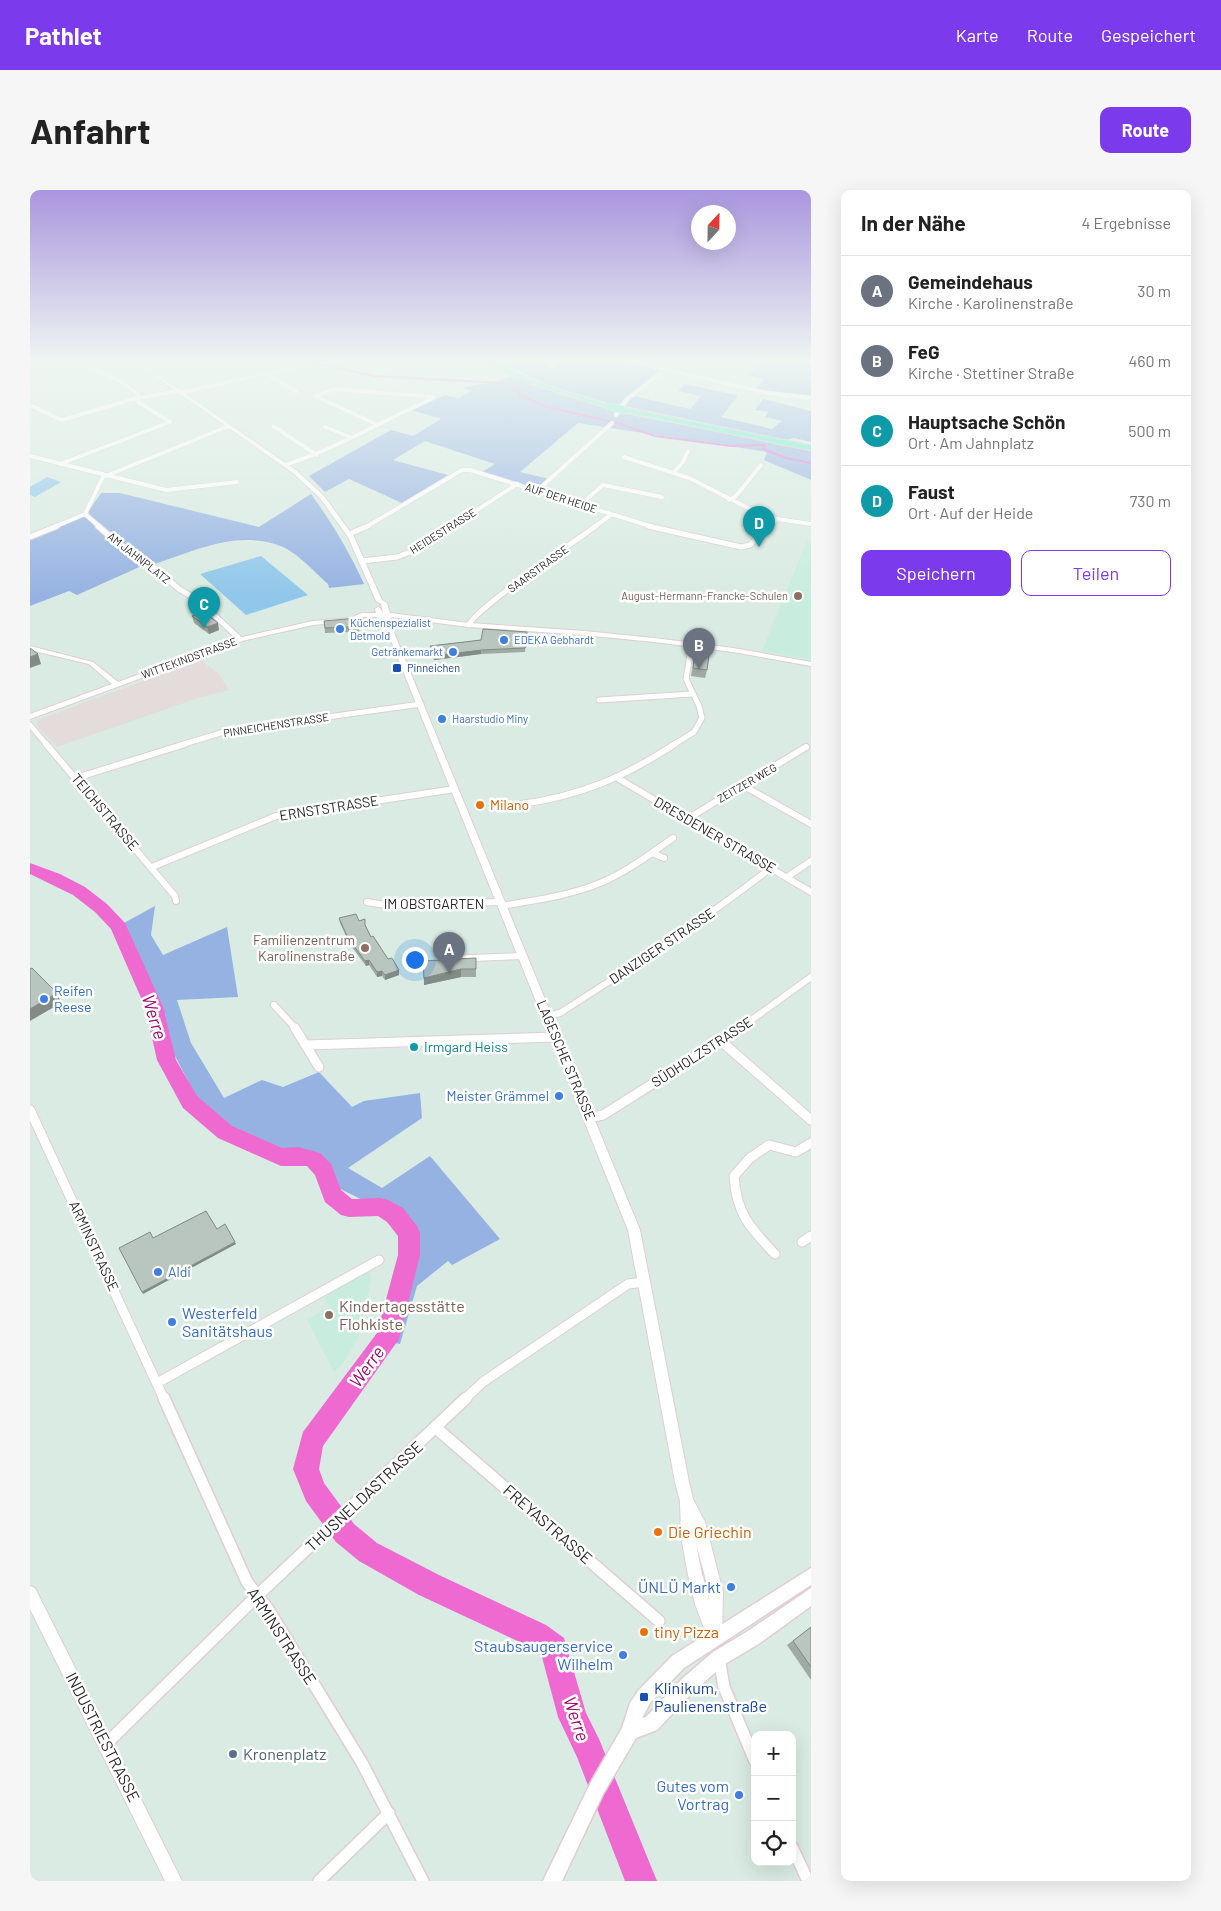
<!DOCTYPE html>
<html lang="de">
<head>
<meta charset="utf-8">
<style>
  :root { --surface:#fff; --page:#f6f6f6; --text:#222; --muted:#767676; --line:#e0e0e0; --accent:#7c3aed }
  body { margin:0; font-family:Barlow,sans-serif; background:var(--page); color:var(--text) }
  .controls { position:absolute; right:15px; bottom:15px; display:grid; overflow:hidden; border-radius:10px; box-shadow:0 5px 20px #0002 }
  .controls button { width:45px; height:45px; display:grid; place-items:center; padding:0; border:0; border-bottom:1px solid var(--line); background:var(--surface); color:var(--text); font:25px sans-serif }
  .compass { position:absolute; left:661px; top:15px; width:45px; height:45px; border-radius:50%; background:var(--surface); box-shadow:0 5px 20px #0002; rotate:22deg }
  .you { position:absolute; left:384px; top:769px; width:18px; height:18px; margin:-12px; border:4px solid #fff; border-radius:50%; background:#1a73e8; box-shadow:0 0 0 8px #1a73e833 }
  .badge { display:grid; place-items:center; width:32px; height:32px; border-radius:50%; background:var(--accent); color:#fff; font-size:16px; font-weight:700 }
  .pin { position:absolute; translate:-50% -41px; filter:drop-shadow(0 1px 2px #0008) }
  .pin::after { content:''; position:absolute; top:26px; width:18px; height:15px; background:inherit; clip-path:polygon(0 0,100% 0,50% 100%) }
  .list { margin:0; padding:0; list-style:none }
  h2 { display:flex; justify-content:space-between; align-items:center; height:65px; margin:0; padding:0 20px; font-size:21px }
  h2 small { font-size:16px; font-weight:400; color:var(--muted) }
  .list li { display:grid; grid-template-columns:32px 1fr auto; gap:15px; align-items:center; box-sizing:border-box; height:70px; padding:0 20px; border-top:1px solid var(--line) }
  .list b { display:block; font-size:19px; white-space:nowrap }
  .list p { margin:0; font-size:16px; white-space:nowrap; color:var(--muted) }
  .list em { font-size:16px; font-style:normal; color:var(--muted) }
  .actions { display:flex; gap:10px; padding:15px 20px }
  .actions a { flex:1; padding:11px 0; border:1px solid var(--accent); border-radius:10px; text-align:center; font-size:18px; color:var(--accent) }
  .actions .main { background:var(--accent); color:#fff }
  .icon { flex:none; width:28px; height:28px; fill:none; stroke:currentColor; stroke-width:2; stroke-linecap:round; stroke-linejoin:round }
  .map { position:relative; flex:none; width:781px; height:1691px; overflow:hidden; border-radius:10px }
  header { display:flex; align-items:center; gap:30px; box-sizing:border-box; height:70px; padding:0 25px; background:var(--accent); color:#fff }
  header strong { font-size:24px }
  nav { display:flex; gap:28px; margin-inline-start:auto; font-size:18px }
  .intro { display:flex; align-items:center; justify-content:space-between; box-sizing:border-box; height:120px; padding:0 30px }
  h1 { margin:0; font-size:35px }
  .button { padding:12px 22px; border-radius:10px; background:var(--accent); color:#fff; font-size:18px; font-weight:700 }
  main { display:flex; gap:30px; padding:0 30px }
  aside { flex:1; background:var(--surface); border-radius:10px; box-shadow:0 5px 20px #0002 }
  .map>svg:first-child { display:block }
</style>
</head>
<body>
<header>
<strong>Pathlet</strong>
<nav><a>Karte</a><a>Route</a><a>Gespeichert</a></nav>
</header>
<div class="intro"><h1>Anfahrt</h1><a class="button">Route</a></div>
<main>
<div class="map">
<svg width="781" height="1691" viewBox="0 0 781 1691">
  <rect width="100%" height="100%" fill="#d9ebe2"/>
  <path fill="#e3dcda" d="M170,470l18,13 11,17 -31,8 -141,49 -21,-23 2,-4z"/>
  <g fill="#c8eddf">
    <path d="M777,351l4,1v118l-49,-9z"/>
    <path d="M337,1079l5,7 -14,61 -14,25 -10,10 -27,-52 22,-13 -7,-13z"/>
  </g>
  <g fill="#95b2e2">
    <path d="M463,169h128l45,10 -48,37 -65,-19z"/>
    <path d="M736,169h26l19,6v31l-55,-7 8,-10 -17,-4z"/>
    <path d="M480,186l111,37 190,37v30l-47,-20 3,-8 -189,-29 -58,49 29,7 -13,10 -54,-17 13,-8 -70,-23 -32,19 55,15 -46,28 -53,-24 -24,13 -16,-16 82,-46 22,6 28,-17 -30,-9 35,-15 12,3 14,-7 -8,-3c18,-7 29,-1 46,-12z"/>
    <path d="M655,194l51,11 2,1 -17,21 51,12 10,-8 -17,-4 3,-5 -13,-2 8,-11 48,12v31l-17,-4 -7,2 -162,-34 9,-10 56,13 11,-13 -23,-5z"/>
    <path d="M71,303h19l139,34 52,-33c21,29 38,57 53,90l-35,4 -1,-4c-13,-11 -29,-30 -45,-37 -43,-18 -87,3 -128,17l-30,-20 -34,-28 -3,-4z"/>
    <path d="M54,326l39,35 23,13 -69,31 -8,-4 -39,15v-67z"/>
    <path d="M125,716l-4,29 12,20 64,-28 11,70 -61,3 14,43 33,55 38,-18 21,7 36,-15 33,35 12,-6 56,-8 2,25 -74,50 34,20 48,-32 70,83 -48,26 -4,-4 -31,25 -17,58 -6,-1 21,-88 -1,-23 -9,-18 -7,-7 -35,-7 -27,-13 -10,-20 -14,-12 -13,-3 -17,2 -56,-27 -29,-29 -23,-44 -13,-50 -39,-80z"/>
  </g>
  <g fill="#90c7ea">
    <path d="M17,287l14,5 -26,15 -5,-2v-8z"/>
    <path d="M231,366l47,39 -62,20 -46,-41z"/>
  </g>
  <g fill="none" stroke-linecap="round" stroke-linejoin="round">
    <path stroke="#ee6ad0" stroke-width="2" d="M266,169l78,17 130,7 16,9 -2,2 29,13 70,16 38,13 76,10 34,-1 -2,4 23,9 25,5"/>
    <path fill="#ee6ad0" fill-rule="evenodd" d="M0,673l30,11 25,13 22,17 18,19 38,84 13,53 21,36 35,30 50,22 16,-1 22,6 11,11 10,26 11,9 28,-1 8,2 15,8 14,18 3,7v22l-21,84 -76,107 -4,23 5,14 30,41 23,19 62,32 107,50 18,13 22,75 13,26 58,142h-32l-48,-124 -19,-40 -16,-60 -16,-12 -107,-50 -60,-34 -23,-19 -30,-41 -13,-32 10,-37 74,-99 21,-78v-19l-11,-14 -9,-6 -29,1 -8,-2 -16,-13 -10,-27 -8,-9h-26l-63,-28 -35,-30 -26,-48 -12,-53 -34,-78 -16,-17 -22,-17 -43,-21z"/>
    <defs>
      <g id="minor-far4">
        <path d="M593,169l144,34 44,5"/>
        <path d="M58,172l1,6 33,14 17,13 -1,7 32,20"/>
        <path d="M21,173l58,-4"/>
        <path d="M520,177l13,-8"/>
        <path d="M236,183l31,19"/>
        <path d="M150,203l128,-29"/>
        <path d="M0,215l32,15 71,-21 45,-8"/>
        <path d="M586,225l10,-15 40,-31"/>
        <path d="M346,234l-61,-28 20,-7 99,8"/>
        <path d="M243,236l44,29"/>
        <path d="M295,237l25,10"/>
        <path d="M0,266l136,34 71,-8"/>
        <path d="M594,267l65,21 65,33 23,8 34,5"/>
        <path d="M30,274l110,-42"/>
        <path d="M255,275c51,-16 99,-45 148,-67"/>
        <path d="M644,282l9,-10 5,-11"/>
        <path d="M508,300l74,-67"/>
        <path d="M699,310l7,-4 25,-31"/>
        <path d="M550,315l23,-20 59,12"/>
        <path d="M55,324l15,13"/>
        <path d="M24,337l31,-13 18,-37 126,-51"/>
        <path d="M336,337l96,-57h8l183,57"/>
        <path d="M421,337l66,-43"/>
        <path d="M564,337l17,-12"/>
        <path d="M739,337l8,-8"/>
      </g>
      <g id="minor-far3">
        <path d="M68,336l31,27 19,9 31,27 20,12 41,38"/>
        <path d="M618,336l93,21 9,-2 20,-19"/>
        <path d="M319,344l19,-8"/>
        <path d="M0,347l27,-11"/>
        <path d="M332,371l35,-4 21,-8 35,-23"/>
        <path d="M439,435c4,-15 108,-85 127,-99"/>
        <path d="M569,510l93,-6"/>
        <path d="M0,535l17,20"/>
        <path d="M151,555l46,-14 194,-27"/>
        <path d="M643,555l21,-13 8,-14 -3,-12 -13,-27 6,-35"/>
      </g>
      <g id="minor-far2">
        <path d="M16,554l129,152 1,5"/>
        <path d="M46,588l109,-34"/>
        <path d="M589,589l192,113"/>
        <path d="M714,596l67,38"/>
        <path d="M491,614c60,-8 103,-27 154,-60"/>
        <path d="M657,629l119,-72"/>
        <path d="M622,663l12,5"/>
        <path d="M122,677l124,-51 179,-27"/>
        <path d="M757,687l24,-16"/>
        <path d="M337,712l18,3 116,-3"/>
        <path d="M472,716c33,-6 67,-10 98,-23 27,-11 50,-29 73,-45"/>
        <path d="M416,769l77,-3"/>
        <path d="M244,815l22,24"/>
        <path d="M518,826l12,-3c72,-46 144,-93 212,-146"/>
        <path d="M709,839l72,-52"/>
      </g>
      <g id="minor-far1">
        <path d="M265,838l24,39"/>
        <path d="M692,852l89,78"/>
        <path d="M277,855l249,-8"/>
        <path d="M0,920l134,289"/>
        <path d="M559,928l14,-3 138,-87"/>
        <path d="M772,1052l9,-6"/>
        <path d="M745,1064c-25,-26 -39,-41 -41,-78l16,-18 19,-13 27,7 15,-9"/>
        <path d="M127,1193l222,-123"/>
        <path d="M435,1209l18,-17 145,-98 17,-2"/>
      </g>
      <g id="minor">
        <path d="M134,1208l83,184 21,27 94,154 61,118"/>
        <path d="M406,1238l223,193"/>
        <path d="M689,1468l5,29 31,74"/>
        <path d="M77,1553l151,-148 208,-197"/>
        <path d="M762,1657l16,34"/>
        <path d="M289,1691l70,-68"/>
      </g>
      <g id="tertiary">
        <path d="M100,169h5l162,112 27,25 30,41 28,63 5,3 3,10 79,10 115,8 70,7 79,10 78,14v4l-78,-14 -79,-10 -70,-7 -115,-8 -78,-10 4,18 245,595 49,252 4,17 12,23 18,70 -1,47 -2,5 -5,2 -5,-2 -15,-40 -8,-34 -6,-34 -1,-35 -5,-19 -47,-252 -239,-594 -8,-5 -4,-14h-15l-4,4 -45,4 -71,16 -212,78v-5l82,-30 -23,-20 -59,-14v-4l63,16 25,20 120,-44 75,-17 37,-3 12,-5h14l-1,-4 3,-2 2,1 3,5 -2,-9 -5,-3 -28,-64 -28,-39 -27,-25zM666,1353l13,49v7l-8,-29z"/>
        <path d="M0,1396l5,2 147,293h-17l-135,-272z"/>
      </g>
      <path id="secondary" d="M781,1378v17l-127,83 -34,35 -8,15 4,-1 37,-39 30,-26 35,-21 63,-43v18l-51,37 -35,21 -30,26 -38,40 -21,8 -33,56 -41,87h-19l48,-99 31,-54 8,-25 8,-12 34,-35z"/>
      <g id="primary">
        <path d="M452,169h8l40,21 81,26 -5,1 -80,-25z"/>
        <path d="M594,218l187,38v4l-189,-39z"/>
      </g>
    </defs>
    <use href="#minor-far4" stroke="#e1ced3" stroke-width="5"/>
    <use href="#minor-far3" stroke="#e1ced3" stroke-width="7"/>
    <use href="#minor-far2" stroke="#e1ced3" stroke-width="8"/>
    <use href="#minor-far1" stroke="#e1ced3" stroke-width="11"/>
    <use href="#minor" stroke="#e1ced3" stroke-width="14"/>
    <use href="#tertiary" stroke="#e1ced3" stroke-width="2"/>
    <use href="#secondary" stroke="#e1ced3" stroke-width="3"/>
    <use href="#primary" stroke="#cbcbcb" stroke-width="3"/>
    <use href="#minor-far4" stroke="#fff" stroke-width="4"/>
    <use href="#minor-far3" stroke="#fff" stroke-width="5"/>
    <use href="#minor-far2" stroke="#fff" stroke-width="6"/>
    <use href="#minor-far1" stroke="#fff" stroke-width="9"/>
    <use href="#minor" stroke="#fff" stroke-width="11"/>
    <use href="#tertiary" fill="#fff" fill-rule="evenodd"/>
    <use href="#secondary" fill="#fff" fill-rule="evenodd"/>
    <use href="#primary" fill="#58f0c7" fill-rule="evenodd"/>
    <defs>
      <path id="primary-bridge" d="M578,216l16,4"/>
    </defs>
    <use href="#primary-bridge" stroke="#cbcbcb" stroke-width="8" stroke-linecap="butt"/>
    <use href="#primary-bridge" stroke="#58f0c7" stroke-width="6"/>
  </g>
  <g fill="#9faaa4">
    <path d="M162,426l27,14 -10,4 -15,-11z"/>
    <path d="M294,431l35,8 1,5h-11v-2l-24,1z"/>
    <path d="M497,442l-2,20 -44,2 -47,6 -4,-10v-4l51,-6z"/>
    <path d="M665,463l12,17 -2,8 -14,-2z"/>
    <path d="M309,728l20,3 7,5 5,11 17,22 11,11v5l-14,5 -3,-4 -5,1 -8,-12 -3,1 -17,-23 -9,-20z"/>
    <path d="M393,771l53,8v8h-15l-37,8z"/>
    <path d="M781,1437v53l-24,-35z"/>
  </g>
  <g fill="#828b86">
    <path d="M188,433l1,7 -10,4 -2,-7z"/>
    <path d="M451,460v4l-47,6v-4z"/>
    <path d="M8,464l3,10 -11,4v-11z"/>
    <path d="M339,770v5l-3,1 -1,-5z"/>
    <path d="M431,779v8l-37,8v-7z"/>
    <path d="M369,780v5l-14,5v-5z"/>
    <path d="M352,781v5l-5,1v-5z"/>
    <path d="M27,803l4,10 -31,18v-12z"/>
    <path d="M205,1052l1,2 -93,50 -1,-2z"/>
  </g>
  <g fill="#b9c6bf" stroke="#828b86">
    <path d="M174,422l14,11 -11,4 -15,-11z"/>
    <path d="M327,428l2,11 -10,1 -1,-3 -23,1 -1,-7z"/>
    <path d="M453,439l44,3 -2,16 -44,2 -47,6 -4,-10 51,-6z"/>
    <path d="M0,458l8,6 -8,3z"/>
    <path d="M665,463l14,2 -2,15 -14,-2z"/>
    <path d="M326,724l3,7 6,-2v6l6,12 2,-1 15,23 4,-1 7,12 -14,5 -3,-4 -5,1 -8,-12 -4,1 -17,-23 -9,-20z"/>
    <path d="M446,768v11h-15l-37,9 -1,-17z"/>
    <path d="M2,778l25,25 -27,16v-40z"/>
    <path d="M176,1021l11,18 8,-5 10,18 -93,50 -23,-44 31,-16 3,6z"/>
    <path d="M781,1437v40l-18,-26z"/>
  </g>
  <linearGradient id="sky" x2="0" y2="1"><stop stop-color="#aa96de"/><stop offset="0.42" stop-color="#eef6f2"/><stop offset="1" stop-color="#eef6f2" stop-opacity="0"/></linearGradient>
  <rect width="781" height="406" fill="url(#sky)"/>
  <g fill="#8d6e63" stroke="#fff" stroke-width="2">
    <circle cx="768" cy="406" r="5"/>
    <circle cx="335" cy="758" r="5"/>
    <circle cx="299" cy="1125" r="5"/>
  </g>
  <g fill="#3f7fe0" stroke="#fff" stroke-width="2">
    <circle cx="310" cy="439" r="5"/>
    <circle cx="474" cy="450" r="5"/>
    <circle cx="423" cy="462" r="5"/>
    <circle cx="412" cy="529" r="5"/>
    <circle cx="14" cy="809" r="5"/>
    <circle cx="529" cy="906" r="5"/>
    <circle cx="128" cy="1082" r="5"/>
    <circle cx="142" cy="1132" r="5"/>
    <circle cx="701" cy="1397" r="5"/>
    <circle cx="593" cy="1465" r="5"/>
    <circle cx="709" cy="1605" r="5"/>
  </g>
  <g fill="#1a4fb4" stroke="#fff" stroke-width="2">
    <rect x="362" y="473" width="10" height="10" rx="2.5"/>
    <rect x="609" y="1502" width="10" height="10" rx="2.5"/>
  </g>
  <g fill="#e8710a" stroke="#fff" stroke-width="2">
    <circle cx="450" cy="615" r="5"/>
    <circle cx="628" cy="1342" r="5"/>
    <circle cx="614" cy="1442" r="5"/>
  </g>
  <circle fill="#0f9aa8" stroke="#fff" stroke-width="2" cx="384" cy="857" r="5"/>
  <circle fill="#5c6f8a" stroke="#fff" stroke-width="2" cx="203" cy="1564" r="5"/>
  <g text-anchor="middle" stroke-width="5" stroke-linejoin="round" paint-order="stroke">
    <g font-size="11" fill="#282828" stroke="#fff">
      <text transform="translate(531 308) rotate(18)" y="4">AUF DER HEIDE</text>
      <text transform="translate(413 341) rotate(-32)" y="4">HEIDESTRASSE</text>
      <text transform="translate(109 368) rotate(38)" y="4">AM JAHNPLATZ</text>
      <text transform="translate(508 379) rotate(-36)" y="4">SAARSTRASSE</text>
      <text transform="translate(159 468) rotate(-20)" y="4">WITTEKINDSTRASSE</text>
      <text transform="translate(246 535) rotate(-9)" y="4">PINNEICHENSTRASSE</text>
      <text transform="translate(717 593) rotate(-30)" y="4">ZEITZER WEG</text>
    </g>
    <g font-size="11" fill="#785e54" stroke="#fff" text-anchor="end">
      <text x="758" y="410">August-Hermann-Francke-Schulen</text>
    </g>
    <g font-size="11" fill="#366cbe" stroke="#fff" text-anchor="start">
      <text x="320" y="437">Küchenspezialist<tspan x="320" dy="13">Detmold</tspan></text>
      <text x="484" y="454">EDEKA Gebhardt</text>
      <text x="413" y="466" text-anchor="end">Getränkemarkt</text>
      <text x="422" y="533">Haarstudio Miny</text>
    </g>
    <g font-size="11" fill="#164399" stroke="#fff" text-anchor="start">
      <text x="377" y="482">Pinneichen</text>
    </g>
    <g font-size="14" fill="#c56008" stroke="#fff" text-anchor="start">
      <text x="460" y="620">Milano</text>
    </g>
    <g font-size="14" fill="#282828" stroke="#fff">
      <text transform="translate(299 618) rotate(-9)" y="5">ERNSTSTRASSE</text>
      <text transform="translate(75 622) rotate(50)" y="5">TEICHSTRASSE</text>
      <text transform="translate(685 645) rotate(30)" y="5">DRESDENER STRASSE</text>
      <text x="404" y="719">IM OBSTGARTEN</text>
      <text transform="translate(632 756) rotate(-34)" y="5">DANZIGER STRASSE</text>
      <text transform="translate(672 862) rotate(-33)" y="5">SÜDHOLZSTRASSE</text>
      <text transform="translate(536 870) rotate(67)" y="5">LAGESCHE STRASSE</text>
      <text transform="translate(64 1056) rotate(65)" y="5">ARMINSTRASSE</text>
    </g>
    <g font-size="14" fill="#785e54" stroke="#fff" text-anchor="end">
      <text x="325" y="755">Familienzentrum<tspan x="325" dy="16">Karolinenstraße</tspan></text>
    </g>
    <g font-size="14" fill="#366cbe" stroke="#fff" text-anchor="start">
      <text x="24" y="806">Reifen<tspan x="24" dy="16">Reese</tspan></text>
      <text x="519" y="911" text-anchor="end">Meister Grämmel</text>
      <text x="138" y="1087">Aldi</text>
    </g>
    <g font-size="14" fill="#0d838f" stroke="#fff" text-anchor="start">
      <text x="394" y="862">Irmgard Heiss</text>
    </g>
    <g font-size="16" fill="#785e54" stroke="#fff" text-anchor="start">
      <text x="309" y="1122">Kindertagesstätte<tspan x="309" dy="18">Flohkiste</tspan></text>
    </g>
    <g font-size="16" fill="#366cbe" stroke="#fff" text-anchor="end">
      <text x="152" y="1129" text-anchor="start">Westerfeld<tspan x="152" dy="18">Sanitätshaus</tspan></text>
      <text x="691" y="1403">ÜNLÜ Markt</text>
      <text x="583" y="1462">Staubsaugerservice<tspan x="583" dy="18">Wilhelm</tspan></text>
      <text x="699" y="1602">Gutes vom<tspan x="699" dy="18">Vortrag</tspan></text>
    </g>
    <g font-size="16" fill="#282828" stroke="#fff">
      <text transform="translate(334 1306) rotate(-43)" y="6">THUSNELDASTRASSE</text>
      <text transform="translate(518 1334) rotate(41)" y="6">FREYASTRASSE</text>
      <text transform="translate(252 1446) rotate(57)" y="6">ARMINSTRASSE</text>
      <text transform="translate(73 1547) rotate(63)" y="6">INDUSTRIESTRASSE</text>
    </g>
    <g font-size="16" fill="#c56008" stroke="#fff" text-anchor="start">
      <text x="638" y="1348">Die Griechin</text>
      <text x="624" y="1448">tiny Pizza</text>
    </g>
    <g font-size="16" fill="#164399" stroke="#fff" text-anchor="start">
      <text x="624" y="1504">Klinikum,<tspan x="624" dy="18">Paulienenstraße</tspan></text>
    </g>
    <g font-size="16" fill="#4e5e75" stroke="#fff" text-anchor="start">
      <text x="213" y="1570">Kronenplatz</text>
    </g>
    <g font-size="18" font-style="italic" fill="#970d6d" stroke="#fff">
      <text transform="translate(124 827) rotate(73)" y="6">Werre</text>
      <text transform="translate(337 1177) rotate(-54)" y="6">Werre</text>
      <text transform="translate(546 1529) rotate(71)" y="6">Werre</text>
    </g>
  </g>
</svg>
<div class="controls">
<button>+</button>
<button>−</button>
<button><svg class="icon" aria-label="locate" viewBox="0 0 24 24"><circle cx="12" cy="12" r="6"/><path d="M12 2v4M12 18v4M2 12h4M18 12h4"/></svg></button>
</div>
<svg class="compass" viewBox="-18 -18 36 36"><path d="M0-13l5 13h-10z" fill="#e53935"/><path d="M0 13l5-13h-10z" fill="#767676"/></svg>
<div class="you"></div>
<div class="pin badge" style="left:419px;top:783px;background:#6b7280">A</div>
<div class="pin badge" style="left:669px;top:479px;background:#6b7280">B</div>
<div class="pin badge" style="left:174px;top:438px;background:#0f9aa8">C</div>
<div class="pin badge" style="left:729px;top:357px;background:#0f9aa8">D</div>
</div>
<aside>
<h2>In der Nähe<small>4 Ergebnisse</small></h2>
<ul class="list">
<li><span class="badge" style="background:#6b7280">A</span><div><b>Gemeindehaus</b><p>Kirche · Karolinenstraße</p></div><em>30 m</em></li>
<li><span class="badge" style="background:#6b7280">B</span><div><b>FeG</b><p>Kirche · Stettiner Straße</p></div><em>460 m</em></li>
<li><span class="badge" style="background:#0f9aa8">C</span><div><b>Hauptsache Schön</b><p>Ort · Am Jahnplatz</p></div><em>500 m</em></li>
<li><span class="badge" style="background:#0f9aa8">D</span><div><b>Faust</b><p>Ort · Auf der Heide</p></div><em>730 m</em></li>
</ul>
<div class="actions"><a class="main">Speichern</a><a>Teilen</a></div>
</aside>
</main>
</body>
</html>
